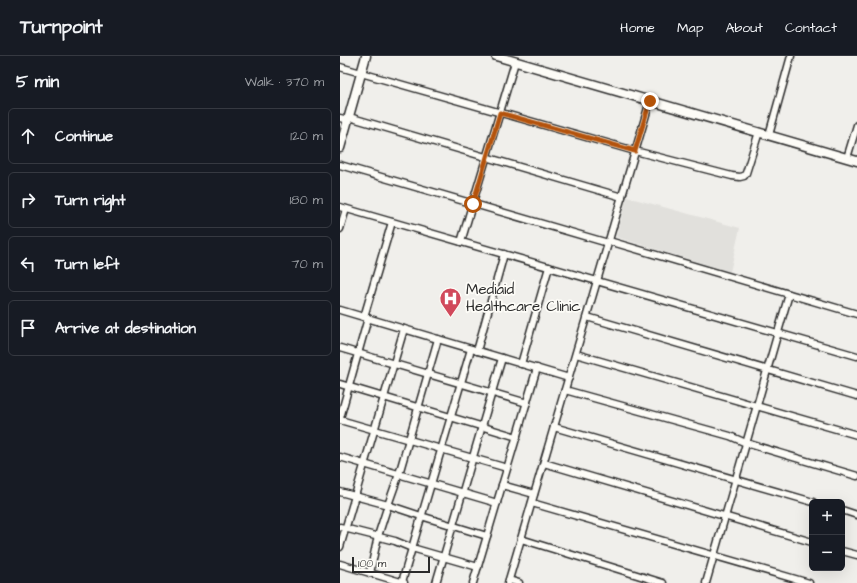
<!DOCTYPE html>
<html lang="en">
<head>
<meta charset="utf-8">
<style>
  :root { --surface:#171b24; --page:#20242c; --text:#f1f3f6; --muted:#9ea1a6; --line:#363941 }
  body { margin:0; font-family:"Architects Daughter",sans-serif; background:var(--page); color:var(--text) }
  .controls { position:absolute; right:12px; bottom:12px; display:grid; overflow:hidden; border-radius:6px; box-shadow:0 4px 16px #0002 }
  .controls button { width:36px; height:36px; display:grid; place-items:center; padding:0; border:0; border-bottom:1px solid var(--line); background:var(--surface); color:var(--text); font:20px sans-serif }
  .scale { position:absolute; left:12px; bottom:10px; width:78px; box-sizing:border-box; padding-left:4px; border:2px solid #2b2b2b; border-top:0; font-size:11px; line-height:14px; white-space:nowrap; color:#2b2b2b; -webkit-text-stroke:3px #fdfcf7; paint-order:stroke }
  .stop { position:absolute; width:12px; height:12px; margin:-9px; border:3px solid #b45309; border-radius:50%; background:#fff }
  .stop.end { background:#b45309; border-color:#fff; box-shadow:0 1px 4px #0008 }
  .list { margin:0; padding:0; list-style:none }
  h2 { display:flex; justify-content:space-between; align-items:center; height:52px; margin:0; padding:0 16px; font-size:17px }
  h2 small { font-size:13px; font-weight:400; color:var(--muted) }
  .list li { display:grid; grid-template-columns:26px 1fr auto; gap:12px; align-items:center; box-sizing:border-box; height:56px; margin:0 8px 8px; padding:0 8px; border:1px solid var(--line); border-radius:6px }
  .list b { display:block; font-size:15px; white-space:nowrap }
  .list em { font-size:13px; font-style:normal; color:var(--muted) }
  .icon { flex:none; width:22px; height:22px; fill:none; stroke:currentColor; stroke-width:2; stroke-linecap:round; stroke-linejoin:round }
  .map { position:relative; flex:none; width:517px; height:527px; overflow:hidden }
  header { display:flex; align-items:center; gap:24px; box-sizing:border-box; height:56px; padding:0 20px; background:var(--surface); border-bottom:1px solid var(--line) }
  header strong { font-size:19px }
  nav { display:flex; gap:22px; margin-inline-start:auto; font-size:14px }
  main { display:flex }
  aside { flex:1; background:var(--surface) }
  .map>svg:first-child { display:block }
</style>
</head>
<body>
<header>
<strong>Turnpoint</strong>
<nav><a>Home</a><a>Map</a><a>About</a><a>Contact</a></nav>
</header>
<main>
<aside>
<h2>5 min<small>Walk · 370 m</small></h2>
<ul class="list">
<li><svg class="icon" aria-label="ahead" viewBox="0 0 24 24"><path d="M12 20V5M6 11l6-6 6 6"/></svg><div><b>Continue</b></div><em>120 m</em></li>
<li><svg class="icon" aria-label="right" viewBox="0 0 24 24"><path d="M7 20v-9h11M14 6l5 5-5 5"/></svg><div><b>Turn right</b></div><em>180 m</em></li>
<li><svg class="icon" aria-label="left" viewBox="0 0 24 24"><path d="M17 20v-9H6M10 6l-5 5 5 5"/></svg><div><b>Turn left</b></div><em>70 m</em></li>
<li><svg class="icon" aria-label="arrive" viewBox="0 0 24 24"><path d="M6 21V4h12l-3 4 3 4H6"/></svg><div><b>Arrive at destination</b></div></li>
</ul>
</aside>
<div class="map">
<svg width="517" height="527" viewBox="0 0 517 527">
  <rect width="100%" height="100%" fill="#f0efeb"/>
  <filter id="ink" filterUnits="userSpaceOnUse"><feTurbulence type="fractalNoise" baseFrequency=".025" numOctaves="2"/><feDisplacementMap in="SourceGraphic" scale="8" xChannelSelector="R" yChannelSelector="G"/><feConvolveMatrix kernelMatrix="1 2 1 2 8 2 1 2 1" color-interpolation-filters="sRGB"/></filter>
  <g filter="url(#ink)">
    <path fill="#e1e0dc" d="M287,141l113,31 -10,44 -114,-35z"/>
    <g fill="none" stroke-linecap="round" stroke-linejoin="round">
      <defs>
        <g id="street">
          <path d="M0,11l295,84 97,25 8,1 4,-1 2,-3 13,-41"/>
          <path d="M9,61l273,80"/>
          <path d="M0,62l8,2"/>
          <path d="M429,79l22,-79"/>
          <path d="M507,102l10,-33"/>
          <path d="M0,109l268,78"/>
          <path d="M0,151l517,149"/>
          <path d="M0,173l6,-20"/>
          <path d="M269,185l248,73"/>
          <path d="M121,186l54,-180"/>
          <path d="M0,254l229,68"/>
          <path d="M24,261l28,-95"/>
          <path d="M247,261l270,79"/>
          <path d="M0,292l187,55"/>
          <path d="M137,295l27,-97"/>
          <path d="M236,298l281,81"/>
          <path d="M181,308l28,-97"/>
          <path d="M0,328l177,53"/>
          <path d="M225,334l165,46 16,7 111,33"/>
          <path d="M0,362l28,-100"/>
          <path d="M0,364l167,48"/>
          <path d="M214,371l259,75"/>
          <path d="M0,401l157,46"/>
          <path d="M204,407l268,79"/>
          <path d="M162,429l32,9"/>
          <path d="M0,436l48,13 33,11 66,20"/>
          <path d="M192,447l277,80"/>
          <path d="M502,454l15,5"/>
          <path d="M0,471l55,14 17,7 66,19"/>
          <path d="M181,483l142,44"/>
          <path d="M0,491l64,-218"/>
          <path d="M502,495l15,4"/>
          <path d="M0,508l64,19"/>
          <path d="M30,517l8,-37 10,-31 11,-31 39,-135"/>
          <path d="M169,524l10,3"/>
          <path d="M62,526l69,-233"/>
          <path d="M96,527l66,-225"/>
          <path d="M133,527l64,-215"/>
          <path d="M168,527l142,-482"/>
          <path d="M366,527l83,-289"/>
        </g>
        <g id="secondary">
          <path d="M156,0l361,105"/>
          <path d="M0,92l26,-92"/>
        </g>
      </defs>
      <use href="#street" stroke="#2b2b2b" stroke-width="9"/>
      <use href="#secondary" stroke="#2b2b2b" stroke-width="11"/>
      <use href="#street" stroke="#fdfcf7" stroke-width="6"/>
      <use href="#secondary" stroke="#fdfcf7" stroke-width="8"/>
    </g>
  </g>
  <g fill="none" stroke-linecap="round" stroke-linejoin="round" filter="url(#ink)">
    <path stroke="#b45309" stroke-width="5" d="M133,148l27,-91 135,38 15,-50"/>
  </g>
  <defs>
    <symbol id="hospital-pin" viewBox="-11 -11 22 30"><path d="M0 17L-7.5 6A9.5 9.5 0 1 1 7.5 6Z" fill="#d1495b" stroke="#fdfcf7"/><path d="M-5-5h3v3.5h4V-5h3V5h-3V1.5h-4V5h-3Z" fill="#fff"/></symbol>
  </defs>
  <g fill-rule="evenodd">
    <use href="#hospital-pin" x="98" y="230" width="25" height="34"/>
  </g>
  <g text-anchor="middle" stroke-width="3.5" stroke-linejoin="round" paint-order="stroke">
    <g font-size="15" fill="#2b2b2b" stroke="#fdfcf7" text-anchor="start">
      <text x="126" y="238">Mediaid<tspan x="126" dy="17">Healthcare Clinic</tspan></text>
    </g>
  </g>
</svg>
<div class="controls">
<button>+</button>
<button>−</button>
</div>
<div class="scale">100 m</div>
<div class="stop" style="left:133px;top:148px"></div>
<div class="stop end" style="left:310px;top:45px"></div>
</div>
</main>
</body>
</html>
